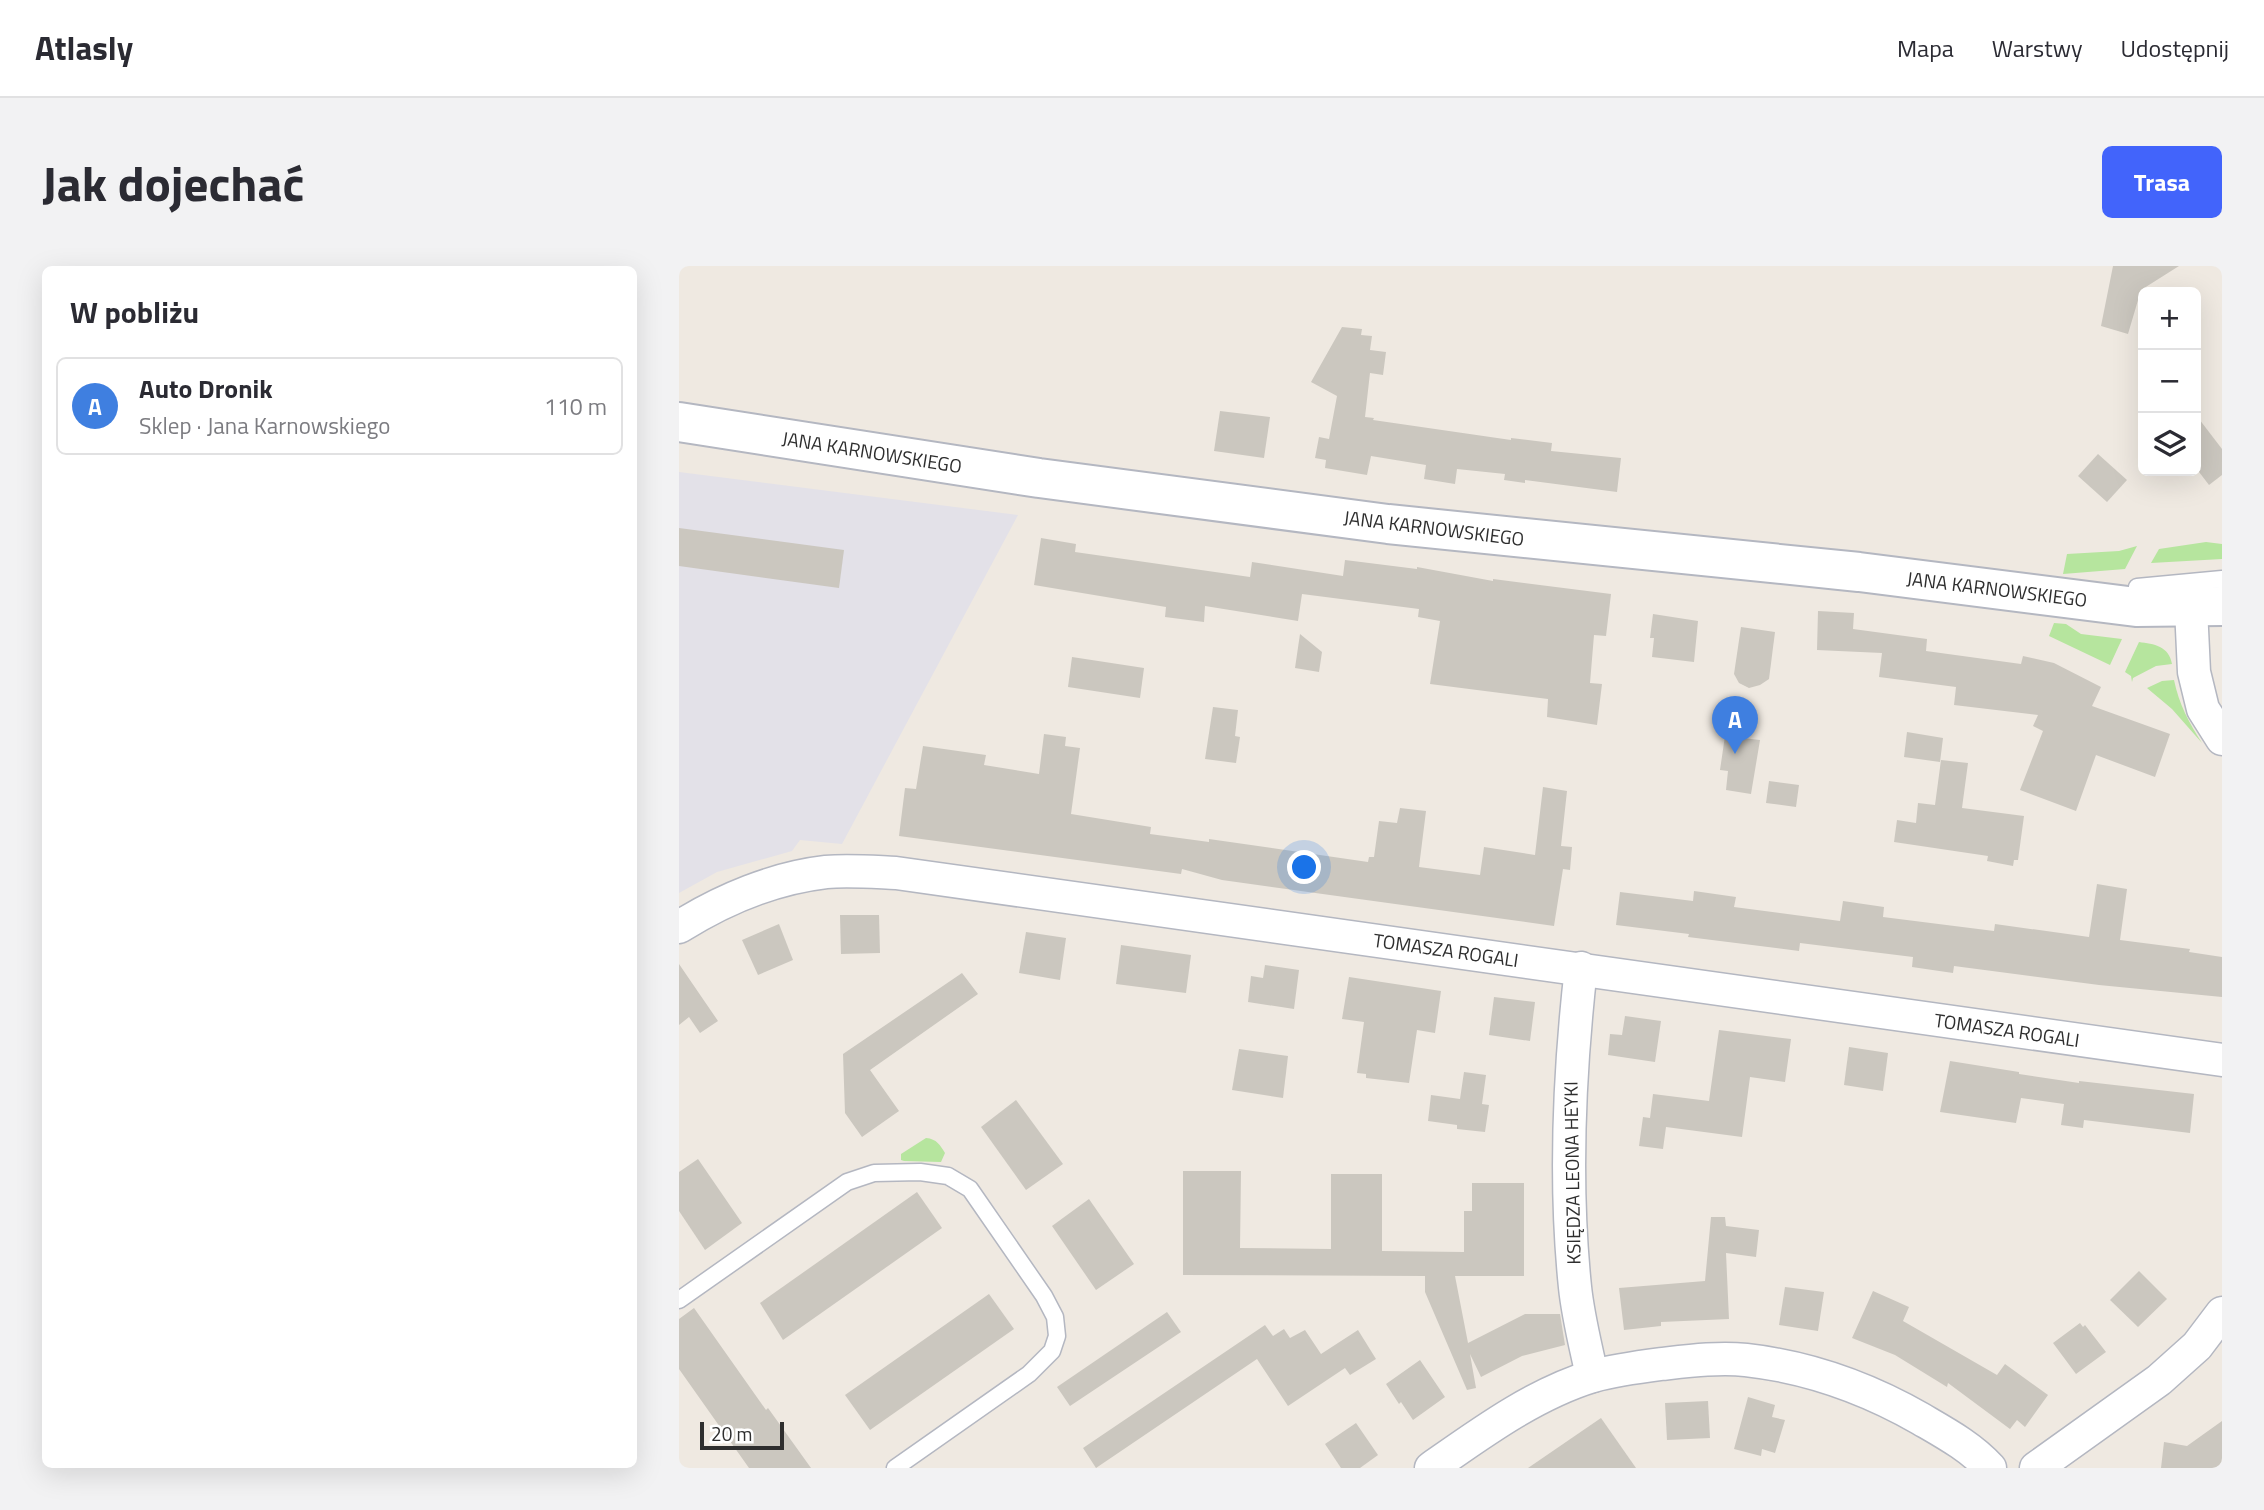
<!DOCTYPE html>
<html lang="pl">
<head>
<meta charset="utf-8">
<style>
  :root { --surface:#fff; --page:#f2f2f3; --text:#2b2b33; --muted:#7c7c81; --line:#e1e1e2; --accent:#4264fb }
  body { margin:0; font-family:"Titillium Web",sans-serif; background:var(--page); color:var(--text) }
  .controls { position:absolute; right:21px; top:21px; display:grid; overflow:hidden; border-radius:10px; box-shadow:0 7px 28px #0002 }
  .controls button { width:63px; height:63px; display:grid; place-items:center; padding:0; border:0; border-bottom:2px solid var(--line); background:var(--surface); color:var(--text); font:35px sans-serif }
  .scale { position:absolute; left:21px; bottom:18px; width:84px; box-sizing:border-box; padding-left:7px; border:4px solid #2e2e2e; border-top:0; font-size:19px; line-height:24px; white-space:nowrap; color:#2e2e2e; -webkit-text-stroke:5px #fff; paint-order:stroke }
  .you { position:absolute; left:626px; top:602px; width:24px; height:24px; margin:-18px; border:5px solid #fff; border-radius:50%; background:#1a73e8; box-shadow:0 0 0 10px #1a73e833 }
  .badge { display:grid; place-items:center; width:46px; height:46px; border-radius:50%; background:var(--accent); color:#fff; font-size:23px; font-weight:700 }
  .pin { position:absolute; translate:-50% -58px; filter:drop-shadow(0 2px 4px #0008) }
  .pin::after { content:''; position:absolute; top:37px; width:24px; height:21px; background:inherit; clip-path:polygon(0 0,100% 0,50% 100%) }
  .list { margin:0; padding:0; list-style:none }
  h2 { display:flex; justify-content:space-between; align-items:center; height:91px; margin:0; padding:0 28px; font-size:30px }
  h2 small { font-size:23px; font-weight:400; color:var(--muted) }
  .list li { display:grid; grid-template-columns:46px 1fr auto; gap:21px; align-items:center; box-sizing:border-box; height:98px; margin:0 14px 14px; padding:0 14px; border:2px solid var(--line); border-radius:10px }
  .list b { display:block; font-size:26px; white-space:nowrap }
  .list p { margin:0; font-size:23px; white-space:nowrap; color:var(--muted) }
  .list em { font-size:23px; font-style:normal; color:var(--muted) }
  .icon { flex:none; width:38px; height:38px; fill:none; stroke:currentColor; stroke-width:2; stroke-linecap:round; stroke-linejoin:round }
  .map { position:relative; flex:none; width:1543px; height:1202px; overflow:hidden; border-radius:10px }
  header { display:flex; align-items:center; gap:42px; box-sizing:border-box; height:98px; padding:0 35px; background:var(--surface); border-bottom:2px solid var(--line) }
  header strong { font-size:33px }
  nav { display:flex; gap:38px; margin-inline-start:auto; font-size:24px }
  .intro { display:flex; align-items:center; justify-content:space-between; box-sizing:border-box; height:168px; padding:0 42px }
  h1 { margin:0; font-size:49px }
  .button { padding:18px 32px; border-radius:10px; background:var(--accent); color:#fff; font-size:24px; font-weight:700 }
  main { display:flex; gap:42px; padding:0 42px }
  aside { flex:1; background:var(--surface); border-radius:10px; box-shadow:0 7px 28px #0002 }
  .map>svg:first-child { display:block }
</style>
</head>
<body>
<header>
<strong>Atlasly</strong>
<nav><a>Mapa</a><a>Warstwy</a><a>Udostępnij</a></nav>
</header>
<div class="intro"><h1>Jak dojechać</h1><a class="button">Trasa</a></div>
<main>
<aside>
<h2>W pobliżu<small></small></h2>
<ul class="list">
<li><span class="badge" style="background:#3f7fe0">A</span><div><b>Auto Dronik</b><p>Sklep · Jana Karnowskiego</p></div><em>110 m</em></li>
</ul>
</aside>
<div class="map">
<svg width="1543" height="1202" viewBox="0 0 1543 1202">
  <rect width="100%" height="100%" fill="#efe9e1"/>
  <path fill="#e3e1e8" d="M0,206l339,43 -176,329 -42,-4 -8,11 -75,21 -38,21z"/>
  <g fill="#b6e59e">
    <path d="M1527,276l16,2v15l-71,4 8,-14z"/>
    <path d="M1458,280l-12,23 -62,5 4,-20 52,-3z"/>
    <path d="M1375,357l12,1 15,10 41,5 -12,26 -61,-29z"/>
    <path d="M1460,376c15,2 30,4 33,22l-16,2 -23,12 -1,4 -1,-6 -6,-4z"/>
    <path d="M1495,414c5,24 15,43 28,63l-30,-34 -25,-21 15,-7z"/>
    <path d="M247,872c11,1 14,7 19,15l-4,9 -37,-1 -3,-1v-6z"/>
  </g>
  <g fill="#cbc7bf">
    <path d="M1434,0h66l-38,24 -13,44 -27,-8z"/>
    <path d="M663,61l20,2 -1,6 11,1 -2,14 16,2 -3,23 -13,-2 -5,44 9,1 -1,2 138,20v-2l41,5 -1,8 70,7 -4,34 -92,-12v3l-21,-3 1,-6 -48,-5 -2,15 -31,-5 2,-14 -55,-9 -4,19 -42,-7 1,-8 -11,-2 4,-21 10,2 8,-43 -26,-14z"/>
    <path d="M541,145l50,6 -6,41 -50,-7z"/>
    <path d="M1517,149l26,34v26l-13,10 -13,-17z"/>
    <path d="M1419,188l29,26 -20,22 -29,-26z"/>
    <path d="M0,262l165,22 -5,38 -160,-22z"/>
    <path d="M362,272l35,6 -1,8 175,25 2,-15 91,14 2,-16 72,9v-2l76,14v-2l118,15 -5,42 -12,-1 -4,48 12,1 -5,41 -50,-8 1,-18 -118,-15 10,-63 -22,-4 1,-8 -117,-15 -4,27 -93,-15 -1,16 -39,-5 1,-10 -132,-22z"/>
    <path d="M1139,345l36,2 -1,16 74,10 -1,12 95,13 2,-8 31,7 47,24 -9,19 78,28 -15,43 -59,-22 -20,56 -56,-21 23,-59 -10,-5 5,-11 -84,-10 2,-18 -77,-10 3,-24 -65,-3z"/>
    <path d="M974,348l45,7 -4,41 -42,-5 2,-19h-4z"/>
    <path d="M1062,361l34,5 -6,47 -9,6 -11,3 -10,-5 -5,-9z"/>
    <path d="M621,368l22,18 -3,20 -24,-4z"/>
    <path d="M393,391l72,11 -4,30 -72,-11z"/>
    <path d="M534,441l25,3 -3,26 5,1 -4,26 -31,-4z"/>
    <path d="M1228,466l36,6 -3,24 -36,-5z"/>
    <path d="M365,468l22,3 -1,9 15,2 -9,66 80,13 -1,7 59,8v-3l159,23 1,-5h5l5,-36 18,2 3,-15 26,3 -7,56 61,8 4,-28 51,8 8,-68 24,4 -6,55 11,1 -2,23 -7,-1 -9,57 -332,-46 -40,-11 -1,5 -282,-38 6,-48 11,1 7,-43 63,9 -2,10 55,9z"/>
    <path d="M1046,470l35,4 -9,54 -25,-4 2,-19 -8,-1z"/>
    <path d="M1262,494l27,3 -6,45 62,8 -6,44h-4l-1,6 -26,-5 1,-5 -94,-14 3,-22 19,3 2,-20 17,2z"/>
    <path d="M1090,515l30,4 -3,22 -30,-4z"/>
    <path d="M1418,618l30,5 -7,51 70,9 -1,3 33,5v40l-123,-12 -145,-19 -1,7 -41,-6 1,-10 -113,-14 -1,8 -111,-14 1,-3 -73,-9 4,-33 73,9 1,-10 42,6 -2,10 106,14 3,-20 41,6 -1,10 111,14 1,-7 94,13z"/>
    <path d="M161,649h39l1,38 -39,1z"/>
    <path d="M100,658l14,36 -35,15 -16,-35z"/>
    <path d="M347,666l40,6 -6,42 -41,-7z"/>
    <path d="M442,679l70,10 -5,38 -70,-9z"/>
    <path d="M0,698l39,57 -18,12 -11,-16 -10,8z"/>
    <path d="M586,699l34,5 -5,39 -46,-7 3,-26 12,2z"/>
    <path d="M283,707l16,21 -108,76 29,41 -37,26 -17,-24 -2,-59z"/>
    <path d="M670,711l92,14 -6,42 -18,-3 -8,53 -43,-5v-4l-9,-1 7,-51 -22,-3z"/>
    <path d="M815,731l41,5 -5,39 -41,-6z"/>
    <path d="M946,750l36,5 -6,41 -47,-7 2,-21 12,1z"/>
    <path d="M1040,764l72,9 -6,43 -35,-5 -8,60 -76,-10 -3,22 -24,-3 4,-29 7,1 3,-24 56,7z"/>
    <path d="M1170,781l39,6 -5,38 -39,-6z"/>
    <path d="M560,783l49,7 -5,42 -51,-8z"/>
    <path d="M1271,795l69,11v2l60,9v-2l115,13 -4,39 -106,-13 -1,8 -22,-3 3,-21 -43,-6 -5,25 -76,-11z"/>
    <path d="M785,806l22,3 -4,29 7,1 -4,27 -28,-3v-4l-29,-4 3,-26 29,4z"/>
    <path d="M337,834l47,64 -37,26 -45,-63z"/>
    <path d="M19,893l44,64 -37,27 -26,-39v-39z"/>
    <path d="M504,905h58l-1,77 91,1v-75h51v77l82,1v-41h8v-28h52v93h-69l13,67 57,-29h35l5,31 -43,11 -41,21 -11,-23 6,34 -9,2 -42,-98v-16l-242,-1z"/>
    <path d="M238,926l25,36 -159,112 -23,-37z"/>
    <path d="M410,933l45,65 -38,26 -44,-64z"/>
    <path d="M1032,951h14l1,9 33,4 -3,27 -30,-4 3,66 -68,3v4l-37,4 -5,-42 86,-7z"/>
    <path d="M1460,1005l28,28 -29,28 -28,-27z"/>
    <path d="M1106,1021l39,5 -6,39 -39,-6z"/>
    <path d="M1194,1025l36,16 -6,14 94,54 8,-11 43,31 -23,32 -8,-7 -7,9 -62,-46 -1,4 -52,-32 -43,-17z"/>
    <path d="M310,1028l25,35 -144,101 -25,-35z"/>
    <path d="M15,1042l72,102 2,-2 43,60h-62l-70,-99v-50z"/>
    <path d="M488,1046l14,20 -111,74 -13,-19z"/>
    <path d="M1401,1057l3,4 2,-2 21,27 -30,22 -23,-31z"/>
    <path d="M586,1059l8,11 11,-7 6,9 15,-8 16,24 37,-24 18,29 -26,16 -5,-7 -57,38 -31,-47 -161,109 -13,-20z"/>
    <path d="M741,1094l25,37 -32,23 -12,-18 -2,2 -13,-20z"/>
    <path d="M1069,1131l27,8 -3,12 13,3 -10,33 -13,-4 -1,7 -27,-7z"/>
    <path d="M1029,1135l2,37 -43,2 -2,-37z"/>
    <path d="M922,1152l35,50h-108z"/>
    <path d="M1543,1155v47h-61l3,-26 23,4z"/>
    <path d="M677,1157l22,32 -18,13h-19l-16,-24z"/>
  </g>
  <g fill="none" stroke-linecap="round" stroke-linejoin="round">
    <defs>
      <g id="lane">
        <path d="M1457,341l1,-20 85,-8"/>
        <path d="M0,1034l168,-118 27,-9 46,-1 28,4 22,13 74,107 11,21 2,19 -5,15 -23,23 -134,94"/>
      </g>
      <g id="street">
        <path d="M1512,342l3,64 9,37 19,30"/>
        <path d="M0,661c43,-27 95,-49 147,-55 23,-2 47,0 70,1l1326,187"/>
        <path d="M902,702c-12,106 -17,213 -6,319 3,30 11,60 17,89"/>
        <path d="M752,1202c50,-35 103,-74 162,-92 22,-6 45,-9 68,-12 27,-3 58,-7 85,-4 62,7 121,28 175,59 24,14 50,28 69,49"/>
        <path d="M1357,1202l123,-88 38,-34 25,-33"/>
      </g>
      <path id="secondary" d="M0,156l360,56 349,46 471,48 277,35 86,-1"/>
    </defs>
    <use href="#lane" stroke="#b4b7c1" stroke-width="19"/>
    <use href="#street" stroke="#b4b7c1" stroke-width="35"/>
    <use href="#secondary" stroke="#b4b7c1" stroke-width="42"/>
    <use href="#lane" stroke="#fff" stroke-width="16"/>
    <use href="#street" stroke="#fff" stroke-width="32"/>
    <use href="#secondary" stroke="#fff" stroke-width="38"/>
  </g>
  <g text-anchor="middle" stroke-width="5" stroke-linejoin="round" paint-order="stroke">
    <g font-size="19" fill="#2e2e2e" stroke="#fff">
      <text transform="translate(193 186) rotate(9)" y="7">JANA KARNOWSKIEGO</text>
      <text transform="translate(755 262) rotate(7)" y="7">JANA KARNOWSKIEGO</text>
      <text transform="translate(1318 323) rotate(7)" y="7">JANA KARNOWSKIEGO</text>
      <text transform="translate(767 684) rotate(8)" y="7">TOMASZA ROGALI</text>
      <text transform="translate(1328 764) rotate(8)" y="7">TOMASZA ROGALI</text>
      <text transform="translate(893 907) rotate(-91)" y="7">KSIĘDZA LEONA HEYKI</text>
    </g>
  </g>
</svg>
<div class="controls">
<button>+</button>
<button>−</button>
<button><svg class="icon" aria-label="layers" viewBox="0 0 24 24"><path d="M12 4l9 5-9 5-9-5zM3 14l9 5 9-5"/></svg></button>
</div>
<div class="scale">20 m</div>
<div class="you"></div>
<div class="pin badge" style="left:1056px;top:488px;background:#3f7fe0">A</div>
</div>
</main>
</body>
</html>
